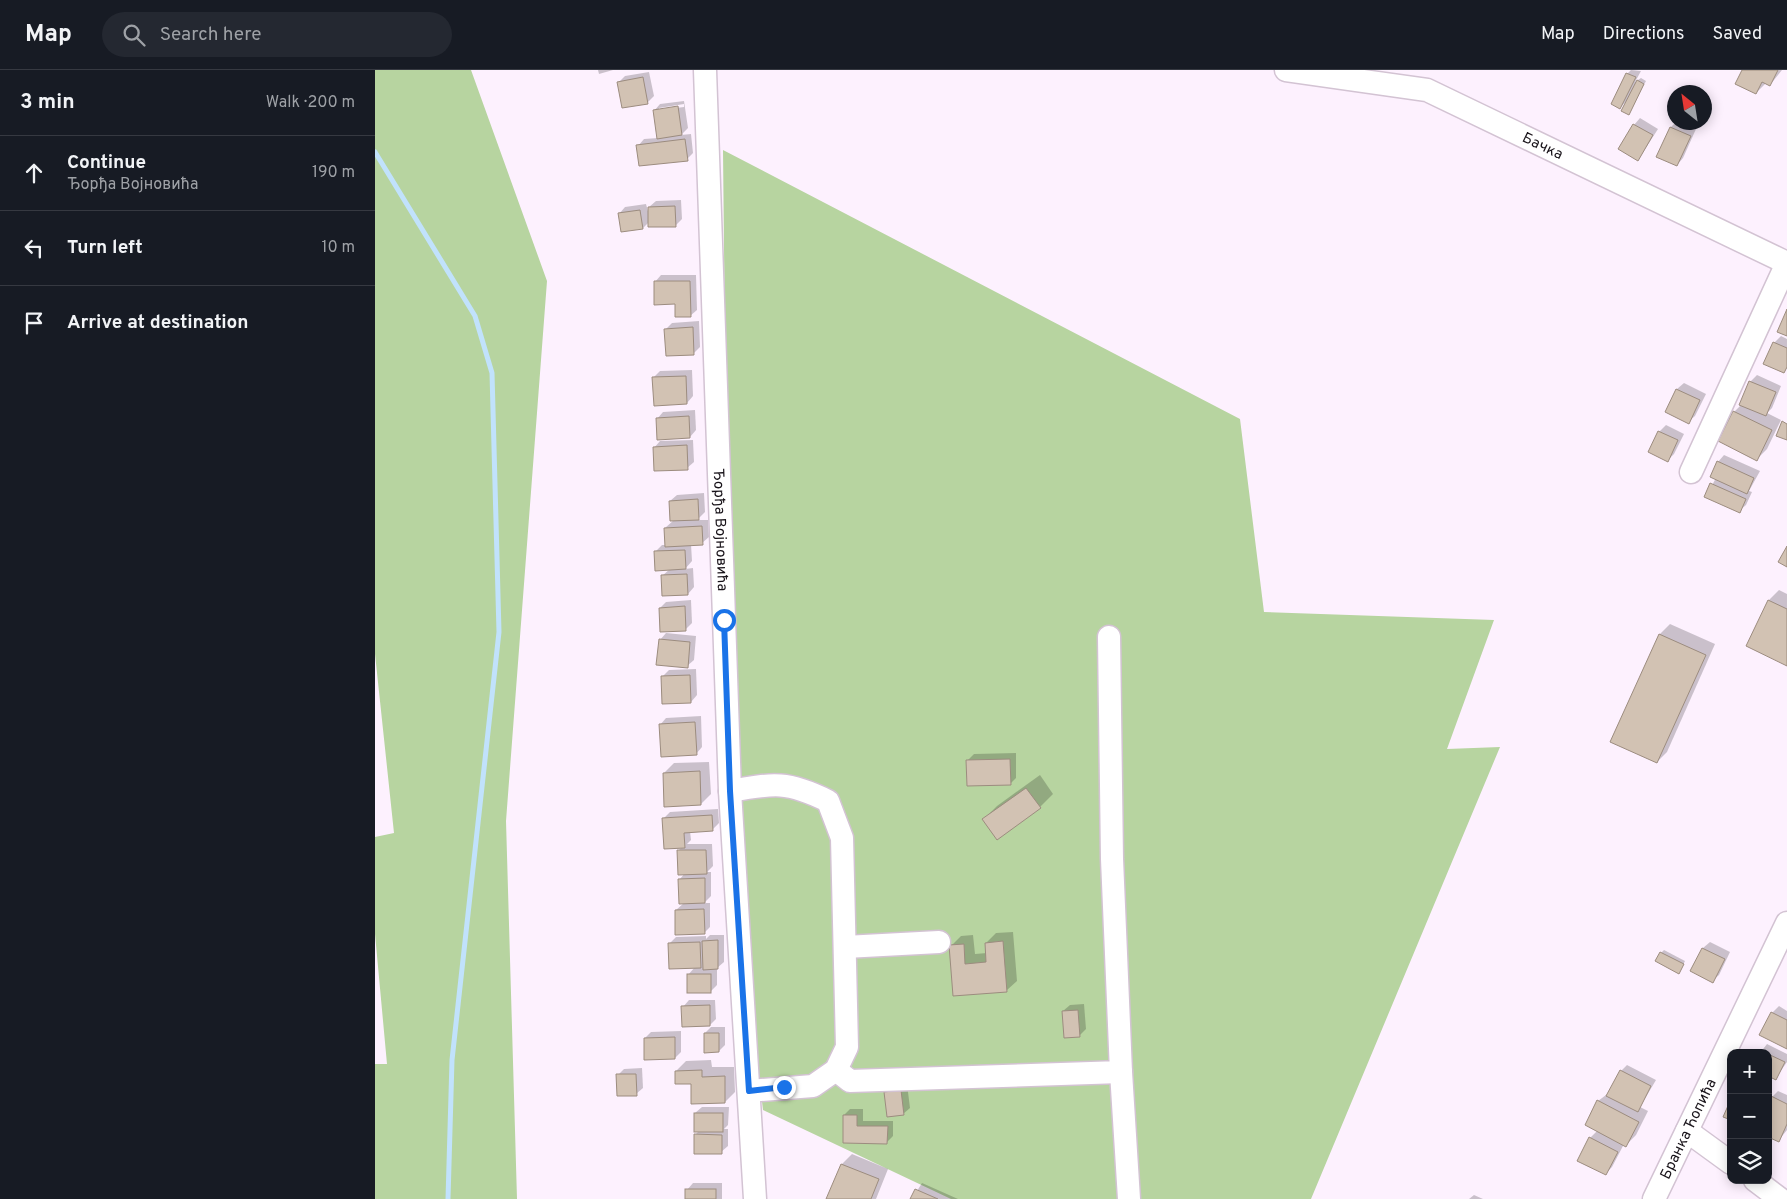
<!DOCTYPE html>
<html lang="en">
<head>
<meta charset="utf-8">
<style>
  :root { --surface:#171b24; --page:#242831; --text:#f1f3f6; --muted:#9ea1a6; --line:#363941 }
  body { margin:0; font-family:Overpass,sans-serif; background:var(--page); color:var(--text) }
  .controls { position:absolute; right:15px; bottom:15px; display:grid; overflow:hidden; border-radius:10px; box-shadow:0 2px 12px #0003 }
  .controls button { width:45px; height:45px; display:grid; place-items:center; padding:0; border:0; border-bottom:1px solid var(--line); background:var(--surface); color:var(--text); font:25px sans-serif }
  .compass { position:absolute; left:1292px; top:15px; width:45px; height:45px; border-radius:50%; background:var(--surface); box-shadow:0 2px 12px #0003; rotate:330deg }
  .stop { position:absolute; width:15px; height:15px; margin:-11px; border:4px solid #1a73e8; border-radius:50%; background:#fff }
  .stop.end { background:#1a73e8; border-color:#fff; box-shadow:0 1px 5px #0008 }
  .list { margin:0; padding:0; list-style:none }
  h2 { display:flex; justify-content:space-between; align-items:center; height:65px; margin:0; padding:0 20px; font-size:21px }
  h2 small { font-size:16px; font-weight:400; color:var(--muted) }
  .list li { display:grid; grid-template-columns:32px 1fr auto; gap:15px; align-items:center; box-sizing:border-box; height:75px; padding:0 20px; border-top:1px solid var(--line) }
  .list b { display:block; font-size:19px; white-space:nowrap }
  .list p { margin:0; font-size:16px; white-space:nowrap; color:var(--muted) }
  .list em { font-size:16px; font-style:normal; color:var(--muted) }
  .icon { flex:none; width:28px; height:28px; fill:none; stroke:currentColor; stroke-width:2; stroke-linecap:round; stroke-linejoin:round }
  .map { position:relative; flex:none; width:1412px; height:1129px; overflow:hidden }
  header { display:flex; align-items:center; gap:30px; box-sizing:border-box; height:70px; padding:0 25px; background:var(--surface); border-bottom:1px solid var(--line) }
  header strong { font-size:24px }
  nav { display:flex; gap:28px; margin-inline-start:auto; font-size:18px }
  .search { width:350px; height:45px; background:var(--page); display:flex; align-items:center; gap:12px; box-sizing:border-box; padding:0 18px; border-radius:28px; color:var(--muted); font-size:19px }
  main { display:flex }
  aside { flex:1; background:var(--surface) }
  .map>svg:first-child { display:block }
</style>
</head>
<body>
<header>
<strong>Map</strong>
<div class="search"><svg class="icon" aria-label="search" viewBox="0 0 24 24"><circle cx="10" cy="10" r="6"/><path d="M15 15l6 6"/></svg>Search here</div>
<nav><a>Map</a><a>Directions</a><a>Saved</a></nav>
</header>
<main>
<aside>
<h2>3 min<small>Walk · 200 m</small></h2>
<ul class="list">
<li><svg class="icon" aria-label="ahead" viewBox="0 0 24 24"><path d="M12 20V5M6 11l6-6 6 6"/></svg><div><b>Continue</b><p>Ђорђа Војновића</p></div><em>190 m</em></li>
<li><svg class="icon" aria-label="left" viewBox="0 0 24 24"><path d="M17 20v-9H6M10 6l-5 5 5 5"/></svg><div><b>Turn left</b></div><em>10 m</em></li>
<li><svg class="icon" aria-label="arrive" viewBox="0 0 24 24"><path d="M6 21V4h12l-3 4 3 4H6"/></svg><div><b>Arrive at destination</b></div></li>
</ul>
</aside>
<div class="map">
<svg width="1412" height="1129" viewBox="0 0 1412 1129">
  <rect width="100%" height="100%" fill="#fdf1fe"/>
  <g fill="#b7d4a0">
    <path d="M0,0h96l76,211 -41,540 11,378h-142v-135h12l-12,-130v-97l19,-4 -19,-179z"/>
    <path d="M348,80l517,269 24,193 230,8 -47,129 53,-2 -189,452h-360l-188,-89 -33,-279z"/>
  </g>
  <g fill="#0003" fill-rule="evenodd">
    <path d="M223,0h15l-14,4z"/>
    <path d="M1256,0l10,1 -6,11 6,-4 5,3 -17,32 -1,-14 -8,9 7,-34z"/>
    <path d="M1368,0h39l-12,15 -4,-2 -10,10z"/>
    <path d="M274,2l5,24 -7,7 -29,-20 7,-7z"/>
    <path d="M309,31l4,27 -7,7 10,-1 2,19 -6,6 -49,-13 6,-7 14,-1 -4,-27 6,-7zM309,34v3l-25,3v-2z"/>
    <path d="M1265,48l18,11 -20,31 -4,-35z"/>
    <path d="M1301,52l20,7 -13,29 -6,7 -19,-9 13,-29z"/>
    <path d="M306,130l1,19 -7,7 -25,-5 -7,7 -24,-14 6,-7 21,-3 3,11v-8l7,-6z"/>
    <path d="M286,205h35l1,35 -7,6 -35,-34z"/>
    <path d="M324,251l1,26 -6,6 -28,-24 6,-6z"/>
    <path d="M1406,266l6,3v29l-3,4 -10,-29z"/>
    <path d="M317,300l1,26 -6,7 -34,-25 7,-7z"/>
    <path d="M1382,305l24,11 -9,22 -5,5 14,7 -14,29 -10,10 -23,-47 7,-7 9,-23z"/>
    <path d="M1309,313l22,11 -11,22 -7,6 -21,-10 10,-23z"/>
    <path d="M320,340l1,20 -6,7 -33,-18 6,-7z"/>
    <path d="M1291,355l18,9 -10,20 -6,6 -18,-8 9,-20z"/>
    <path d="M318,370l1,22 -7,6 -33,-20 6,-7z"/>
    <path d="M1349,385l36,16 -11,20 3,1 -6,13 -7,6 -33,-15 10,-18 2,-16z"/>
    <path d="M329,423l1,19 -8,8h11l1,17 -7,6 -11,1 1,17 -7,8 8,-1 1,19 -6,7 -26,-18 8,-7 -15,-17 7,-7h4l-1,-17 9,-8 -4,-19 7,-6z"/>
    <path d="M1404,520l8,4v70l-40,-18 22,-46z"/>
    <path d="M316,530l1,23 -7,7 -25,-22 6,-6z"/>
    <path d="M1295,554l45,20 -48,108 -10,10 -45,-20 48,-108z"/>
    <path d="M291,563l30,3 -2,24 -7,6 -27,-26z"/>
    <path d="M321,599l1,26 -6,7 -29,-25 7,-7z"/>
    <path d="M326,646l1,31 -6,7 -36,-29 6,-7z"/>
    <path d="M641,683v25l-6,6 -42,-24 6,-6z"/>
    <path d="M334,692l2,32 -10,10 -37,-31 10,-10z"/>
    <path d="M665,705l13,19 -13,13 -56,12 13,-13z"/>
    <path d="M343,739l1,14 -7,7 -22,1 1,9 -4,4h25l1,22 -6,6h4v24l-7,7h6v24l-6,6 -28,-23 8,-7 -4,-24 5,-6 -7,-22 4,-4 -18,-29 6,-6z"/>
    <path d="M638,862l4,49 -10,9 -53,5 -3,-49 10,-10 12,-1 2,19 12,-1 -1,-10 10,-10z"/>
    <path d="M335,865h14v27l-7,6v17l-6,6 -23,-16 7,-8 -25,-24 6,-6 30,-1v3z"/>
    <path d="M1335,872l20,10 -11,23 -7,6 -20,-10 11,-23z"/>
    <path d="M1289,880l21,11 -4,8 -20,-16z"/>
    <path d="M314,930h26l1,19 -6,6 -27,-18z"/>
    <path d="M709,934l2,25 -7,7 -16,-25 7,-6z"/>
    <path d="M1404,936l8,5v36l-15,-34z"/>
    <path d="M336,957h14v18l-6,6 -14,-18z"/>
    <path d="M306,961v21l-6,6 -30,-20 6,-6z"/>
    <path d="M1392,974l20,10v8l-12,17 -7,-4v-22h-8z"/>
    <path d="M336,990l1,7h22l1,25 -10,10 -49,-31 10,-10z"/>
    <path d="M1252,995l29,15 -16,27 8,4 -12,24 -10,10 -2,-1 -12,23 -7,7 -15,-36 7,-7 1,-30 12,-9 11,-21z"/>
    <path d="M267,998l1,20 -7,6 -18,-19 6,-6z"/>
    <path d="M532,1014l3,24 -7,6 -17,-22 6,-6z"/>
    <path d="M1393,1015l4,1 -4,8z"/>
    <path d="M1403,1021l9,4v35l-9,11 -6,-44z"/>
    <path d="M327,1037h27l-1,18 -4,4h4v17l-7,6 -26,-17 4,-4 -4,-18z"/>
    <path d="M475,1039h13v12h30v15l-6,6h-43v-27z"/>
    <path d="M477,1084l36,15 -12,30h-48l14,-35z"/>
    <path d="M318,1113h29v16h-35v-9z"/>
    <path d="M547,1113l36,16h-46z"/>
    <path d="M1099,1125l9,4h-14z"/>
  </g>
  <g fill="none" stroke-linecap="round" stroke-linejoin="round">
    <path stroke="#c1e2fc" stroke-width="5" d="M0,82l100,164 17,57 7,259 -47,428 -4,139"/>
  </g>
  <g fill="#d2c2b3" stroke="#9c8c7f">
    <path d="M1367,0h36l-8,16 -8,-4 -6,12 -21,-10z"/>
    <path d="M1251,3l10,4 -16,32 -9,-5z"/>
    <path d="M268,7l5,27 -26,4 -5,-26z"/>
    <path d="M1262,10l7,4 -15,31 -8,-4z"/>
    <path d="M303,36l4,29 -25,4 -4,-29z"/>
    <path d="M1258,54l20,11 -15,26 -20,-12z"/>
    <path d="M1295,57l21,9 -14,30 -21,-9z"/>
    <path d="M310,69l3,22 -49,5 -3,-21z"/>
    <path d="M300,136l1,21h-28v-20z"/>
    <path d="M265,140l3,19 -22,3 -3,-19z"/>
    <path d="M279,211h36l1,36h-16v-13l-21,1z"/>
    <path d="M1412,239v27l-10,-4z"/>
    <path d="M318,257l1,28 -28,1 -2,-27z"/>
    <path d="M1398,272l14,6v19l-3,6 -21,-9z"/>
    <path d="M311,306l1,28 -33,2 -2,-29z"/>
    <path d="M1374,311l27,11 -10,24 -27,-11z"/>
    <path d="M1301,319l24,11 -11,24 -24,-12z"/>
    <path d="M1358,341l39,19 -15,31 -39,-20z"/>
    <path d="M314,346l1,22 -33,2 -1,-22z"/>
    <path d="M1407,351l5,3v16l-11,-4z"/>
    <path d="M1283,361l20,9 -10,22 -20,-10z"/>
    <path d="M312,375l1,25 -34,1 -1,-24z"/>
    <path d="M1342,391l37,17 -7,16 -37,-17z"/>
    <path d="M1335,413l36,16 -6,14 -36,-16z"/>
    <path d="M323,429l1,21 -29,1 -1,-20z"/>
    <path d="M327,456l1,19 -38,2 -1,-19z"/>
    <path d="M1412,476v21l-9,-5z"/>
    <path d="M310,480l1,19 -31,2 -1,-20z"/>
    <path d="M312,504l1,21 -26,1 -1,-21z"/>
    <path d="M1393,530l19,9v57l-41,-20z"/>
    <path d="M310,536l1,25 -26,1 -1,-24z"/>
    <path d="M1284,564l47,21 -49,108 -47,-21z"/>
    <path d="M284,569l31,3 -2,26 -32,-3z"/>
    <path d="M315,605l1,28 -29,1 -1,-28z"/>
    <path d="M320,652l2,33 -36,2 -2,-33z"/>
    <path d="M635,689l1,26 -44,1 -1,-26z"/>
    <path d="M325,701l1,34 -37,2 -1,-34z"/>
    <path d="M651,718l15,20 -44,32 -15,-21z"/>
    <path d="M337,745l1,16 -29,2 1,15 -21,1 -2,-31z"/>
    <path d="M302,780h29l1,24 -29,1z"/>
    <path d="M330,808v25l-26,1 -1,-25z"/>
    <path d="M329,839l1,25 -30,1v-25z"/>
    <path d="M343,870v29l-15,1 -1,-29z"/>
    <path d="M628,871l4,51 -54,4 -4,-51 15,-1 1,20 21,-2 -1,-19z"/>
    <path d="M325,872l1,26 -32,1 -1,-26z"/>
    <path d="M1327,878l23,11 -12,24 -23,-12z"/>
    <path d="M1285,882l24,12 -5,10 -24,-13z"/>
    <rect x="312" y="904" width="24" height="19"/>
    <path d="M335,935v21l-28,1 -1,-21z"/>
    <path d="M703,940l2,27 -16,1 -2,-27z"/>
    <path d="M1396,942l16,8v29l-28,-14z"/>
    <path d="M329,963h15v19l-15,1z"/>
    <path d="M300,967v22l-31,1v-22z"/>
    <path d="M1393,984l17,8 -9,18 -8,-4z"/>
    <path d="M327,1000v7l23,-1v27l-34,1v-20h-16v-13z"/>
    <path d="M1245,1000l31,16 -13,26 -32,-16z"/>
    <path d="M241,1004h20l1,22h-20z"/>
    <path d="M526,1020l3,25 -17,2 -3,-25z"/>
    <path d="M1396,1026l16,8v20l-8,18 -11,-5v-36z"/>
    <path d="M1356,1029v21l-8,-3z"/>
    <path d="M1222,1030l42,22 -13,25 -41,-22z"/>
    <rect x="319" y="1043" width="29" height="19"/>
    <path d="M468,1045h14v11h31l-1,18 -44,-1z"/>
    <path d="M319,1064l28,1v19h-28z"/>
    <path d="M1214,1067l29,15 -12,23 -29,-14z"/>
    <path d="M466,1094l38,15 -8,20h-45z"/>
    <rect x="310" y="1119" width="31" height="10"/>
    <path d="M540,1119l23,10h-28z"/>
  </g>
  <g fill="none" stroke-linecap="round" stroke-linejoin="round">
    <defs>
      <g id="minor">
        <path id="s1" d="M330,0l25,721 25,408"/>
        <path id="s2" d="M911,0l141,20 360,173"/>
        <path d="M1316,402l96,-209"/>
        <path d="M355,721c44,-8 58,-10 98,10l14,37 5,209 -11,23 -23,16 -64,5"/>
        <path d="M470,877l94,-5"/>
        <path d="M461,1000l14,11 271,-9 -9,-213 -3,-222"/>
        <path d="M746,1002l8,127"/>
        <path d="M1312,1061l44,32"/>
        <path d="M1380,1110l25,19"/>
        <path id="s3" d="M1279,1129l133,-276"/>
      </g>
    </defs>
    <use href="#minor" stroke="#d3c3d3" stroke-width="25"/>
    <use href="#minor" stroke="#fff" stroke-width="22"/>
  </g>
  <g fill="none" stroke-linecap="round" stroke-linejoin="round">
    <path stroke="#1a73e8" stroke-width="6" d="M349,550l6,171 19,300 35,-4"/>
  </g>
  <g text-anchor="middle" stroke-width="4" stroke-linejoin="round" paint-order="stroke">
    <g font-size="15" fill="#181319" stroke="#fff">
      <text dy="5" stroke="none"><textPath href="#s2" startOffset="271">Бачка</textPath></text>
      <text dy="5" stroke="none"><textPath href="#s1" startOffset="460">Ђорђа Војновића</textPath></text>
      <text dy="5" stroke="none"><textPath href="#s3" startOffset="78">Бранка Ћопића</textPath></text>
    </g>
  </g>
</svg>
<div class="controls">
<button>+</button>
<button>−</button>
<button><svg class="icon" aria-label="layers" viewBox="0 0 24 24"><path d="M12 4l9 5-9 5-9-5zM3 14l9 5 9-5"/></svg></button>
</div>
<svg class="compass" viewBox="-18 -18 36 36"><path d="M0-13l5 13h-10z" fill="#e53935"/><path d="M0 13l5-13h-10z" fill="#9ea1a6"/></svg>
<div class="stop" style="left:349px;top:550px"></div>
<div class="stop end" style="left:409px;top:1017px"></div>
</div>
</main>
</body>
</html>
